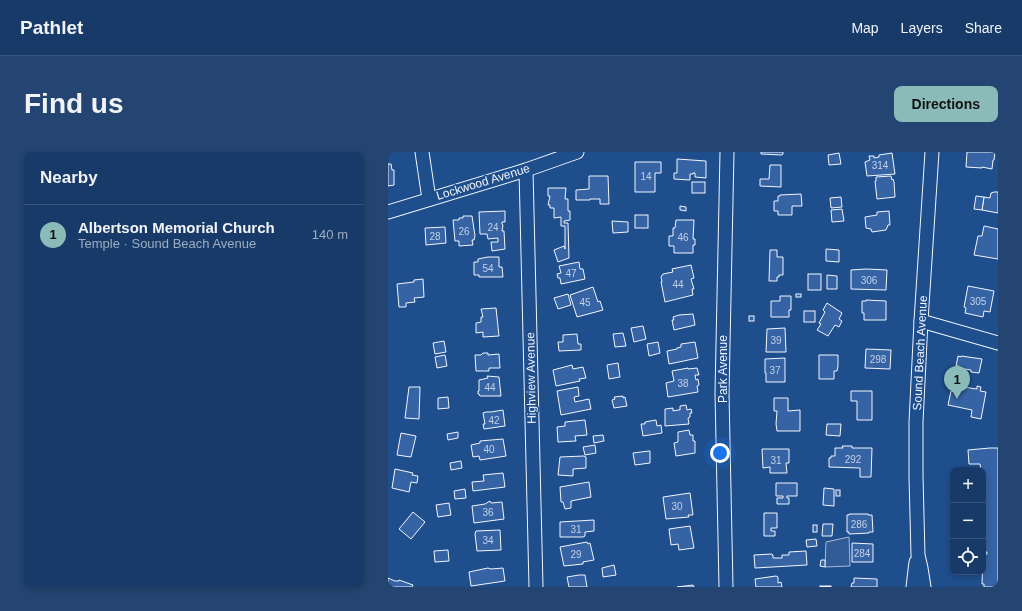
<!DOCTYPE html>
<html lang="en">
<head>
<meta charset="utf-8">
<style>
  :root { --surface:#173a69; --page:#244571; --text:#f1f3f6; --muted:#9eadc0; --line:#36547d; --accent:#8bbbb9 }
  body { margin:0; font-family:Arial,sans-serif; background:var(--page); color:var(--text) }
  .controls { position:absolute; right:12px; bottom:12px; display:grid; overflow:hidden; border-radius:8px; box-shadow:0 2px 6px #0003 }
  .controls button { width:36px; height:36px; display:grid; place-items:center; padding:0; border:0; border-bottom:1px solid var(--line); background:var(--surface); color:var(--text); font:20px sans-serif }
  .you { position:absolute; left:332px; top:301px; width:14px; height:14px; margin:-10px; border:3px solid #fff; border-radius:50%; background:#1a73e8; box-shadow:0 0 0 6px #1a73e833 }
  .badge { display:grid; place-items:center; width:26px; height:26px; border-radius:50%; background:var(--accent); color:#111; font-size:13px; font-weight:700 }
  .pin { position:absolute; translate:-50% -33px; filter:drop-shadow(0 1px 2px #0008) }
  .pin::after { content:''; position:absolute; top:21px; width:14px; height:12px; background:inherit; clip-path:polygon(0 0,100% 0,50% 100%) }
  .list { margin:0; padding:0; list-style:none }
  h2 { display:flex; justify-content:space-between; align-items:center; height:52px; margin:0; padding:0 16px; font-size:17px }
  h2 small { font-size:13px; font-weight:400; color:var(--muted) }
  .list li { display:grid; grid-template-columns:26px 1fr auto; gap:12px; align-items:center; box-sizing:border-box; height:60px; padding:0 16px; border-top:1px solid var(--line) }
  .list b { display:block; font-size:15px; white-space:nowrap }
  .list p { margin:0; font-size:13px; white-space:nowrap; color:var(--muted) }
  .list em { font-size:13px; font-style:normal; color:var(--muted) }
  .icon { flex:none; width:22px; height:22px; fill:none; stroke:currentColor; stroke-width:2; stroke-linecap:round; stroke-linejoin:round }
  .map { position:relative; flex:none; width:610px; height:435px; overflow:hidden; border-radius:8px }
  header { display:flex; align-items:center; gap:24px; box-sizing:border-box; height:56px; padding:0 20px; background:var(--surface); border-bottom:1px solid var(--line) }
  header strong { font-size:19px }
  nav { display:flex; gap:22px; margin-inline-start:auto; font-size:14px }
  .intro { display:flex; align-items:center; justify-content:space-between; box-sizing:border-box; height:96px; padding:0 24px }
  h1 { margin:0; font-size:28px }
  .button { padding:10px 18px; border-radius:8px; background:var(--accent); color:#111; font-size:14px; font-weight:700 }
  main { display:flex; gap:24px; padding:0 24px }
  aside { flex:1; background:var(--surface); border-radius:8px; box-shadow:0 2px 6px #0003 }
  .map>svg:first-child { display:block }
</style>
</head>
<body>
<header>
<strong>Pathlet</strong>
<nav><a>Map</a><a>Layers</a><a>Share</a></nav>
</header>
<div class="intro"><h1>Find us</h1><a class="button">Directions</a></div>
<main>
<aside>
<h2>Nearby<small></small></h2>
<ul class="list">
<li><span class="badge">1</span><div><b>Albertson Memorial Church</b><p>Temple · Sound Beach Avenue</p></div><em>140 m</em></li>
</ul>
</aside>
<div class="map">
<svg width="610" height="435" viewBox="0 0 610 435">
  <rect width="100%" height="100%" fill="#1f4e8c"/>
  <path fill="#305b95" stroke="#a8bbd7" d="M461,385l1,29 -25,1 1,-25z"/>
  <g fill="#3563a3" stroke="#f2f6ff">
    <path d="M373,0h22v2l-1,1 -21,-1z"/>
    <path d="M579,0h28l-1,8h-1l-1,9 -10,-2v1l-16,-1z"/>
    <path d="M451,1l2,11 -12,1 -1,-10z"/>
    <path d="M504,1l3,21 -28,2 -2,-14 5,-2 -1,-4h5v2l5,-1v-2z"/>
    <path d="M289,7l29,2v17l-11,-1v-4h-2v1h-3v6l-16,-1v-6h3z"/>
    <path d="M247,10h26v11h-6v19h-20z"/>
    <path d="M0,12h3l1,6h2v15l-6,1z"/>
    <path d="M382,13h11v22l-21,-1v-7h9z"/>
    <path d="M201,24h19l1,28h-9v-5h-10v1h-14v-10l13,-1z"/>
    <path d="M503,24l1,4 1,-1 1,3 1,15 -18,2 -2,-18h1v-4z"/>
    <rect x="304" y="30" width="13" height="11"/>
    <path d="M160,36h18l-1,11h3v12h2v9l-6,1v2h4l1,35 -11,4 -4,-12 10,-4 1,3v-23h-4v-9l-7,1v-10h-4v-3h-2l2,-9h-2z"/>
    <path d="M606,40h4v21l-16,-3 2,-13 6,1 1,-5z"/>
    <path d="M413,42l1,12h-10v9h-14v-4h-4v-10h4v-5h2v-1z"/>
    <path d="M588,44l8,1 -2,13 -8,-1z"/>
    <path d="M453,45l1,10 -11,1 -1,-10z"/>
    <path d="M292,54l6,1v4l-6,-1z"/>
    <path d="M454,57l2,12 -12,1 -1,-12z"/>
    <path d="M117,59v11h-3v2l1,1 -1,6h2l1,18 -13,2 -1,-9h7v-4l-10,1 -1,-5h-7l-1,-22z"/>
    <path d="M501,59l1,14h-2l-2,5 -14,2 -1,-3 -5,-1 -1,-11 12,-2v-3z"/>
    <rect x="247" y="63" width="13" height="13"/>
    <path d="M75,64h9l3,20 -1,4h-2l1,5 -14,1v-5h-4l-2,-21h6v-2h4z"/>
    <path d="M288,68h18l-1,19h2v6h-2v8h-19v-7h-5v-10h4v-8h2z"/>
    <path d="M224,69l16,1v10l-15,1z"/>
    <path d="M596,74l14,3v30l-24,-4 4,-19h4z"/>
    <path d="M57,75l1,16 -20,2 -1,-17z"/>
    <path d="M438,97l13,1v12l-13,-1z"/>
    <path d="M382,98h7v7h6v18h-4v2h-2v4h-8z"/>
    <path d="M100,105h11v10h3l1,10h-24v-2h-5v-13h4v-3z"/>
    <path d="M191,110l1,7h3l2,10 -24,5 -1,-6h-2l-1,-4 4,-1 -2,-7z"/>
    <path d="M303,113l3,13 -3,1 3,10h-2l1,6 -28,7 -4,-20h1l-1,-5 2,-3 10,-2 -1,-3z"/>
    <path d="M478,117l21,1 -1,20 -35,-1v-19z"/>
    <rect x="420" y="122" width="13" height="16"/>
    <path d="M439,123l10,1v13h-10z"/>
    <path d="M35,127l1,18 -10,1 1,4 -9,1v4h-7l-2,-23 17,-2v-2z"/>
    <path d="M580,134l26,5 -4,21 -6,-1 -1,6 -18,-4 1,-5 -2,-1z"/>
    <path d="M205,135l5,15 2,-1 3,9 -26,7 -7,-22z"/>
    <path d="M180,142l3,11 -13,4 -4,-11z"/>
    <rect x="408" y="142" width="5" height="3"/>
    <path d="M392,144h11v14h-2v7h-18v-16h9z"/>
    <path d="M478,148l20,1v19h-22v-7h-2v-12h4z"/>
    <path d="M439,151l15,10 -3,6 3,2 -3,6 -4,-2 -7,11 -11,-6 4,-6 -2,-1 6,-11 -2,-2z"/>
    <path d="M108,156l3,28 -16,1v-5l-7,1v-10l5,-1v-5h2l-2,-8z"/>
    <rect x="416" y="159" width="11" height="11"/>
    <path d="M305,162l2,11 -21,5 -2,-10h2l-1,-3 6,-2z"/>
    <rect x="361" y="164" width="5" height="5"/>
    <path d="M255,174l3,13 -12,3 -3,-14z"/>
    <path d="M397,176l1,24h-20l1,-23z"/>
    <path d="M235,181l3,13 -11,1 -2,-13z"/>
    <path d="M189,182l1,10h3v6l-22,1 -1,-9h5v-7z"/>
    <path d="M56,189l2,11 -11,2 -2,-11z"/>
    <path d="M270,190l2,11 -11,3 -2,-12z"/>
    <path d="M307,190l3,16 -29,6 -2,-13 10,-2v-1l4,-1v-3z"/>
    <path d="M478,197l25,1 -1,19 -25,-1z"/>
    <path d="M95,201h5v2l11,-1 1,14h-11v3h-13l-1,-16h6z"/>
    <path d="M57,203l2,11 -10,2 -2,-11z"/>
    <path d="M431,203h19v11l-1,5h-3v8h-15z"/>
    <path d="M570,204l3,1v-1l21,3 -3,14 -8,-1v-2l-12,-2v-2h-3z"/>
    <path d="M397,206v24h-19v-9h-1v-14z"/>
    <path d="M230,211l2,14 -11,2 -2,-14z"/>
    <path d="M184,213l1,4 10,-2 3,11 -7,1 1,2 -24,5 -3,-16z"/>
    <path d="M300,216v1l9,-1 2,7h-4l1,5 2,-1 1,6 -2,1 1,6 -30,5 -2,-14 8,-2 -2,-10z"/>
    <path d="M99,224l12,1 2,19h-21l-1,-2h-1v-3h1v-11l9,-2z"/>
    <path d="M568,234l21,3v-3l4,1 -1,4 6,1 -5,27 -10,-2 1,-7 -24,-5 3,-14 4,1z"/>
    <path d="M21,235h11l-1,32 -14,-1z"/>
    <path d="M190,235l1,9 -5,1 1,5 14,-3 2,10 -30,6 -4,-24z"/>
    <path d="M463,239h21v29h-15v-19h-6z"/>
    <path d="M235,244v2l2,-1 2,9 -13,2 -2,-8 3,-1 -1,-2z"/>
    <path d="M60,245l1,11 -11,1v-11z"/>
    <path d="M386,246h14v13l12,-1v21h-23l-1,-7 1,-13h-3z"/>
    <path d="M298,253l1,5 4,-1 1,4h-2v4l-2,1 1,6 -24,2v-17l8,-1v3l5,-1h2v-4z"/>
    <path d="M115,258l2,16 -21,3 -1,-5h2l-2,-11 3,-1h5z"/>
    <path d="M197,268l2,15 -12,1 1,5 -18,1 -1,-15 8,-1v-4z"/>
    <path d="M268,268l1,6 4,-1 1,8 -19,3 -2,-12h4v-2l5,-1z"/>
    <path d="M439,272h14l-1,12 -14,-1z"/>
    <path d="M301,278l1,5h3v6h2v12l-19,3 -2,-13 4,-1v-10z"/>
    <path d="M70,280v6l-10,2 -1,-6z"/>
    <path d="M13,281l15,3 -5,21 -14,-2z"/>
    <path d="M215,283l1,6 -10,2 -1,-7z"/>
    <path d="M115,287l3,17 -26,4 -1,-4 -6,1 -2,-12 9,-2v-2z"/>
    <path d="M207,293l1,8 -11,2 -2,-8z"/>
    <path d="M454,294h10v2h20l-1,29h-11v-9l-31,-1v-9h2v-2h4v-8h8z"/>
    <path d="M602,296h8v139h-14v-3h-2l1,-29 4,-1v-2h-4v-45h2v-3h-2v-34h-2l-1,-6h-11l-1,-14z"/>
    <path d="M374,297h27v14h-3l1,10h-17v-6l-7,1z"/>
    <path d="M261,299h1v12l-15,2 -2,-12z"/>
    <path d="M196,304l2,1v11l-13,1v7l-15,-1 2,-18z"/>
    <path d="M73,309l1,7 -11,2 -1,-7z"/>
    <path d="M7,317l18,4 -1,2 6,1 -1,7 -6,-1 -2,10 -17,-4z"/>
    <path d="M115,321l2,14 -32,4 -1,-9 12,-1 -1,-6z"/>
    <path d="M201,330l2,15 -20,4v7l-6,1 -2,-7h-2l-1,-15z"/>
    <path d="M388,331h21v13h-10v2h2v6h-12v-6h6v-2h-7z"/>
    <path d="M436,336l10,1v17l-11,-1z"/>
    <path d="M77,337l1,9 -11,1 -1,-8z"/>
    <rect x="448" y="338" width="4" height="6"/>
    <path d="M302,341l3,22h-5l1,2 -23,2 -3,-22z"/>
    <path d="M102,349l1,2 11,-1 2,17 -30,4 -2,-17 13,-2z"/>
    <path d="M61,351l2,12 -13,2 -2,-12z"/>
    <path d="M25,360l12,10 -14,17 -12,-10z"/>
    <path d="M376,361h13v15h-6v3h4v5h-11z"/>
    <path d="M461,362h19v1h4l1,17h-4v1l-20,1v-2h-2v-17h2z"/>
    <path d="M206,368v11l-9,1v4l-2,1h-23v-15z"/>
    <path d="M435,372h10l-1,12h-10z"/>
    <rect x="425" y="373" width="4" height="7"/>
    <path d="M302,374l4,22 -15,2 -1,-6 -7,1 -2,-16z"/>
    <path d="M112,378l1,20 -24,1 -2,-17 1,-3z"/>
    <path d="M428,387l1,7 -10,1 -1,-7z"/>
    <path d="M199,390l1,2 2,-1 4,17 -11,2v2l-19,2 -4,-19z"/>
    <path d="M464,391l21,1v18h-21z"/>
    <path d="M60,398l1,11 -14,1 -1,-11z"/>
    <path d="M418,399l1,14 -52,3 -1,-13 18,-1 1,1v3h9v-3h7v-3z"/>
    <path d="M433,408h4v7l-5,-1z"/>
    <path d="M226,413l2,10 -13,2 -1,-9z"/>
    <path d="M100,416l3,1 12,-1 2,13 -34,5 -2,-14z"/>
    <path d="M191,423h6l2,12h-18l-2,-10z"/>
    <path d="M388,424l2,1v6l3,-1 1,5h-26l-1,-8z"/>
    <path d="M0,426l7,3h4v-1l14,5 -1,2h-24z"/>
    <path d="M466,426l23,1v8h-26l1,-4h2z"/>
    <path d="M305,433l1,2h-17z"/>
    <rect x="432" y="434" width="11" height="1"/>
  </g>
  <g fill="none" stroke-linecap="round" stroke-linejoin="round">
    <defs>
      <g id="minor">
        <path d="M34,0l7,47"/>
        <path d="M138,18l10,417"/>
        <path d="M0,60l138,-42 51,-18"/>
        <path d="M533,169l77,22"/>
        <path d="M338,435l-4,-194 5,-241"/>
        <path d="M525,435l3,-25"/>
        <path d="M536,435l-3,-19 -3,-13 -2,-79v-54l5,-101 11,-169"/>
      </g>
    </defs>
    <use href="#minor" stroke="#f2f6ff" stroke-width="15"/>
    <use href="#minor" stroke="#1f4e8c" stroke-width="13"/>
  </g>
  <g text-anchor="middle" stroke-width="3" stroke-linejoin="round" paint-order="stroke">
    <g font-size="10" fill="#c3d1e8">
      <text x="492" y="17">314</text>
      <text x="258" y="28">14</text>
      <text x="105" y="79">24</text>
      <text x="76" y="83">26</text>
      <text x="47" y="88">28</text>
      <text x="295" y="89">46</text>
      <text x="100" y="120">54</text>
      <text x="183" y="125">47</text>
      <text x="481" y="132">306</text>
      <text x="290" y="136">44</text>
      <text x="590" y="153">305</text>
      <text x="197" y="154">45</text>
      <text x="388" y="192">39</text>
      <text x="490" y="211">298</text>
      <text x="387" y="222">37</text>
      <text x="295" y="235">38</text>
      <text x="102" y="239">44</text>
      <text x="106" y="272">42</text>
      <text x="101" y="301">40</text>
      <text x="465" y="311">292</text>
      <text x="388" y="312">31</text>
      <text x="289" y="358">30</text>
      <text x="100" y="364">36</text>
      <text x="471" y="376">286</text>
      <text x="188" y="381">31</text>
      <text x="100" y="392">34</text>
      <text x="474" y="405">284</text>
      <text x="188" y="406">29</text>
    </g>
    <g font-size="12" fill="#f2f6ff" stroke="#1f4e8c">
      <text transform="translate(95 30) rotate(-17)" y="4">Lockwood Avenue</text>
      <text transform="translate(532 201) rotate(-87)" y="4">Sound Beach Avenue</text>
      <text transform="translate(335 217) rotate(-90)" y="4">Park Avenue</text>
      <text transform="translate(143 226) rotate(-91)" y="4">Highview Avenue</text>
    </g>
  </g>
</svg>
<div class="controls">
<button>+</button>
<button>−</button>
<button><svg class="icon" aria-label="locate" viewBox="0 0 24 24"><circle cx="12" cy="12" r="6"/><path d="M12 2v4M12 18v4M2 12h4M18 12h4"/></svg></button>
</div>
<div class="you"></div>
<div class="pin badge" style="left:569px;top:247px">1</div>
</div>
</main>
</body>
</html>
